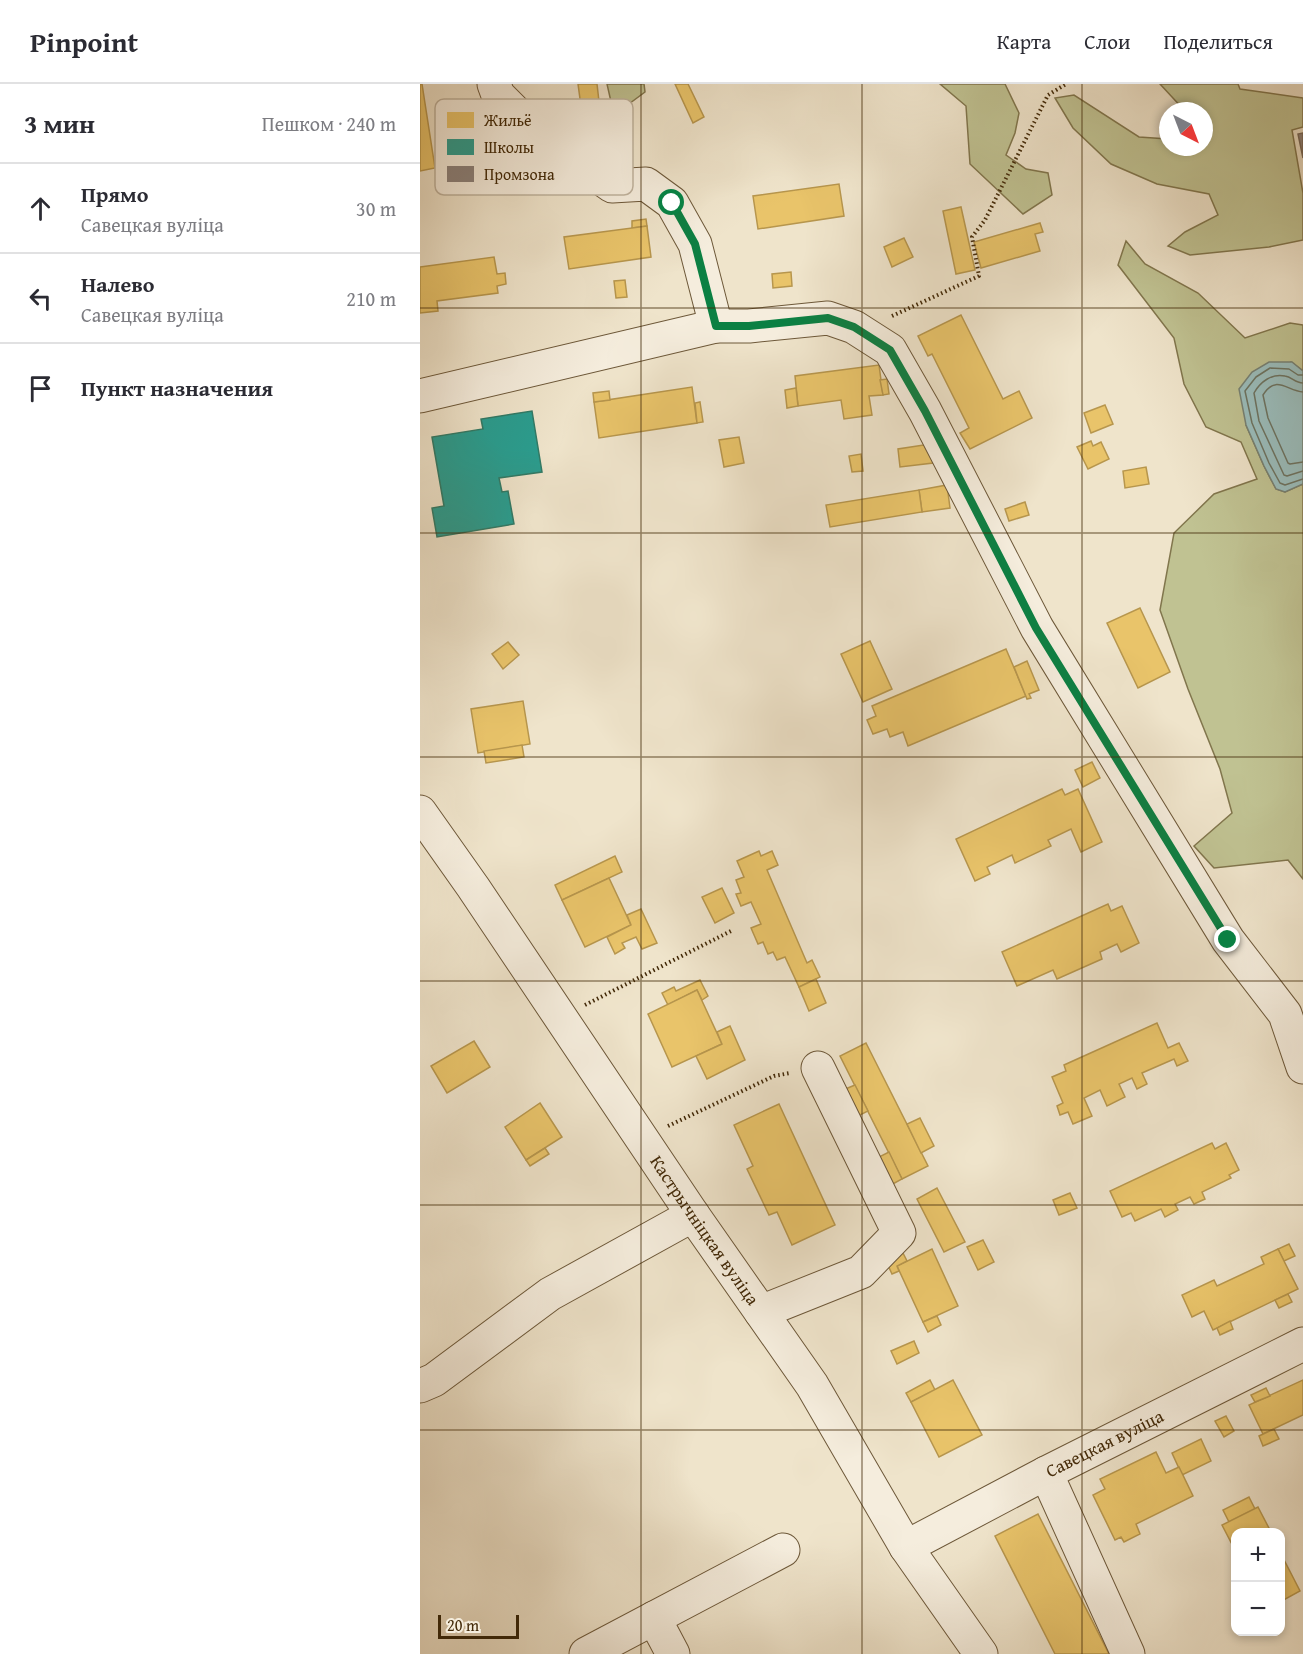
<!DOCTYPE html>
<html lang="ru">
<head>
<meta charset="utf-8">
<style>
  :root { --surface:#fff; --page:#f2f2f3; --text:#2b2b33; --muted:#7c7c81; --line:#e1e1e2 }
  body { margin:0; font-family:"Gentium Book Plus",serif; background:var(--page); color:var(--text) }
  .controls { position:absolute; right:18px; bottom:18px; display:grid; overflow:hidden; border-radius:12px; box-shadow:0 3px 9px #0003 }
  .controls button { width:54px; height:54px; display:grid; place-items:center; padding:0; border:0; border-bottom:2px solid var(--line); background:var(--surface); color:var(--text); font:30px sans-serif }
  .compass { position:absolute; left:739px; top:18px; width:54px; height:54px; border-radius:50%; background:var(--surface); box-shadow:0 3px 9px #0003; rotate:138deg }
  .scale { position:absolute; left:18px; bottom:15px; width:81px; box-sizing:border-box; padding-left:6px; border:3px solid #422908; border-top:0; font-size:16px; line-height:21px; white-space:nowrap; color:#422908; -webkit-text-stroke:4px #f5eddd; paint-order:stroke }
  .stop { position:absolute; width:18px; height:18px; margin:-14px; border:4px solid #0b8043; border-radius:50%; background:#fff }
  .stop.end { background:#0b8043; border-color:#fff; box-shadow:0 2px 6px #0008 }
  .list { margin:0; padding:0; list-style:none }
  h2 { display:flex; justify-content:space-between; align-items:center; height:78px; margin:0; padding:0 24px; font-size:26px }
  h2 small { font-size:20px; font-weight:400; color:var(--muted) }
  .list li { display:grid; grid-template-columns:39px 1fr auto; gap:18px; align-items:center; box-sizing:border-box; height:90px; padding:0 24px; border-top:2px solid var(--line) }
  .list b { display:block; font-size:22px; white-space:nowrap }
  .list p { margin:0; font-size:20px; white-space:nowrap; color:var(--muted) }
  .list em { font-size:20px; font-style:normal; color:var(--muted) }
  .icon { flex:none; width:33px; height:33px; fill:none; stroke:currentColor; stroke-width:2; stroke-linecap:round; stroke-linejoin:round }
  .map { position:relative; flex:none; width:883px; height:1570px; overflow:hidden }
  header { display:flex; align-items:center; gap:36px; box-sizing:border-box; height:84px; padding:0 30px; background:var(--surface); border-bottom:2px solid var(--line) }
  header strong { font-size:28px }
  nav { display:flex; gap:33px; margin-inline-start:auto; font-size:21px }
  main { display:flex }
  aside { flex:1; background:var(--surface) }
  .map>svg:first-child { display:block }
</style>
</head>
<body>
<header>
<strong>Pinpoint</strong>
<nav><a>Карта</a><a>Слои</a><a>Поделиться</a></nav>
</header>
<main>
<aside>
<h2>3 мин<small>Пешком · 240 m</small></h2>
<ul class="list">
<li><svg class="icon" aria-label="ahead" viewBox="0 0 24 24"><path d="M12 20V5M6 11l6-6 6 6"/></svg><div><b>Прямо</b><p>Савецкая вуліца</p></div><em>30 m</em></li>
<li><svg class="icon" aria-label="left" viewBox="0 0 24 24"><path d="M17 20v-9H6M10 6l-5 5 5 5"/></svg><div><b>Налево</b><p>Савецкая вуліца</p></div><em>210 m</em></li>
<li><svg class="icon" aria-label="arrive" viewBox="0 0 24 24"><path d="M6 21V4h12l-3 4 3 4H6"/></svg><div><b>Пункт назначения</b></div></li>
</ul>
</aside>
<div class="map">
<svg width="883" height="1570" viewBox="0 0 883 1570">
  <rect width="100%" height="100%" fill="#efe4cb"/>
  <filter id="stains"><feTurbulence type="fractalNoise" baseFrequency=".00333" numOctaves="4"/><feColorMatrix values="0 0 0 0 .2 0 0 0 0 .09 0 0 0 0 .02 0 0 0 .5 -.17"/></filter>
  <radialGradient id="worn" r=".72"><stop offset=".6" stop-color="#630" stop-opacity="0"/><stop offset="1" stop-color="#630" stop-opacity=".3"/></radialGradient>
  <g fill="#c0c292" stroke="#81764d" stroke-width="1.5">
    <path d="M187,0h37l1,8 -31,23z"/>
    <path d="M520,0h65l14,29 -4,20 -9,22 20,14 22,4 4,22 -29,19 -53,-50 -4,-58z"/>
    <path d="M740,0h78l2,5 63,9v29l-11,3 11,63v47l-34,7 -79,8 -22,-9 17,-14 33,-17 -9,-21 -52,-10 -46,-20 -38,-36 -18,-30 19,-3 65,42 29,2v8h36v-36h-19z"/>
    <path d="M706,157l19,23 53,29 47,45 45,-15 13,2v46l-12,-9 -45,63 18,41 12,23 9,3 18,-8v395l-15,-19 -74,8 -20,-22 38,-33 -12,-44 -32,-80 -28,-79 14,-77 40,-39 43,-15 -16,-37 -35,-15 -22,-43 -10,-46 -56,-73z"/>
  </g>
  <path fill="#9bbebd" stroke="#778275" stroke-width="1.5" d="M849,278h23l11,9v113l-18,8 -9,-3 -12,-23 -18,-41 -7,-36 13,-17z"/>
  <g fill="#e9c46a" stroke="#b7964d" stroke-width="1.5">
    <path d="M0,0h2l13,84 -15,3z"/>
    <path d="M158,0h19l4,35 -18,2z"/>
    <path d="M255,0h13l16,33 -11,6z"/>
    <path d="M419,100l5,32 -86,13 -5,-33z"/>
    <path d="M541,123l14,63 -19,4 -13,-63z"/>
    <path d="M226,135l1,7 -15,2v-7z"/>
    <path d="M620,139l3,9 -8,2 5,17 -59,17 -7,-26z"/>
    <path d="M227,142l4,31 -82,12 -5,-32z"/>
    <path d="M484,154l9,19 -21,10 -8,-20z"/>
    <path d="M74,173l3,17 8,-1 1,11 -9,2 1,7 -61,8 1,10 -18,2v-46z"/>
    <path d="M371,188l1,14 -19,2 -1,-14z"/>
    <path d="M205,196l2,17 -11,1 -2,-17z"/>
    <path d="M541,231l42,84 16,-8 13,27 -62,31 -10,-16 9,-5 -37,-74 -4,2 -10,-20z"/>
    <path d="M459,281l4,30 -14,1 3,19 -28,4 -3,-19 -43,6 -3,-30z"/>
    <path d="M467,295l2,15 -6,1 -3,-15z"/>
    <path d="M272,303l5,36 -98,15 -5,-36z"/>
    <path d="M376,304l2,18 -11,2 -2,-18z"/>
    <path d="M189,307l1,9 -16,2 -1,-9z"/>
    <path d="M280,318l3,20 -6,1 -2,-20z"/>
    <path d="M685,321l8,19 -22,9 -7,-20z"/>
    <path d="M319,353l5,26 -20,4 -5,-27z"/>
    <path d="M671,357l2,5 8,-4 8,17 -21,10 -11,-22z"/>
    <path d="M510,360l3,19 -33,4 -2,-18z"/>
    <path d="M441,370l2,17 -11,1 -3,-16z"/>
    <path d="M726,383l3,17 -24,4 -2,-17z"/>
    <path d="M527,401l3,23 -28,4 -3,-22z"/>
    <path d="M499,406l3,22 -92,15 -4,-22z"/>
    <path d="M605,418l4,13 -20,6 -4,-12z"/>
    <path d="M720,524l30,64 -32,16 -31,-65z"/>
    <path d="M450,557l22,48 -29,13 -22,-48z"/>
    <path d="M88,558l11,13 -16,14 -11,-15z"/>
    <path d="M586,565l20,47 -118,50 -5,-14 -13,5 -3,-8 -14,5 -6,-14 9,-4 -4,-10z"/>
    <path d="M607,577l12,29 -10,4 2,4 -4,1 -13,-32z"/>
    <path d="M103,617l7,43 -52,9 -7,-44z"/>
    <path d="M102,661l2,12 -38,6 -2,-12z"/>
    <path d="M672,678l8,16 -17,9 -8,-17z"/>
    <path d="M642,705l3,6 13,-6 24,53 -21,10 -10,-23 -23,11 3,6 -36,17 -3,-8 -25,12 3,7 -15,7 -19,-42z"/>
    <path d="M339,767l2,5 11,-5 6,14 -11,5 40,93 5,-3 8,17 -21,10 -14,-30 -8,3 -4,-8 -5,2 -5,-12 -5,2 -7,-16 10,-4 -10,-22 -10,4 -5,-12 5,-1 -5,-13 8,-3 -7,-16z"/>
    <path d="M195,772l7,16 -60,28 -7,-15z"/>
    <path d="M189,794l22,47 -46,22 -23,-47z"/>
    <path d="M302,804l12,25 -19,10 -13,-26z"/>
    <path d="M688,820l3,7 11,-5 17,37 -18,9 -4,-8 -17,8 2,7 -45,20 -4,-9 -36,16 -15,-34z"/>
    <path d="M221,825l16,34 -15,6 -6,-12 -14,6 3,5 -10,6 -8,-17 24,-12 -4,-10z"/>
    <path d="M396,895l10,24 -17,8 -10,-24z"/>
    <path d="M280,896l8,16 -6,4 -5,-10 -29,15 -6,-12 12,-6 2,4z"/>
    <path d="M277,906l25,54 -50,23 -24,-53z"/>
    <path d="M737,939l11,25 11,-5 9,18 -11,5 -3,-7 -32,14 5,11 -10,5 -5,-11 -13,6 6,13 -18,9 -7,-16 -16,8 8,18 -19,8 -5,-12 -8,3 -3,-9 6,-3 -11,-26 14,-6 -2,-6z"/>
    <path d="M310,942l15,34 -38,19 -11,-23 26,-12 -5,-12z"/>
    <path d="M54,957l16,26 -43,26 -16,-27z"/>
    <path d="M446,959l62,123 -26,13 -62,-123z"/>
    <path d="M435,1001l13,26 -12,6 -13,-27z"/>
    <path d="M120,1019l22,34 -36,23 -21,-33z"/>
    <path d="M359,1020l56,121 -43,20 -15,-33 -8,3 -22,-46 6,-3 -19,-41z"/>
    <path d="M500,1034l14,28 -13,7 -14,-29z"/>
    <path d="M792,1059l3,6 11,-6 13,27 -10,5 2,3 -29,14 3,7 -11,5 -4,-7 -15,7 3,6 -13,7 -4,-8 -26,12 -4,-8 -9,4 -12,-26z"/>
    <path d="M125,1064l4,6 -19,12 -4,-6z"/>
    <path d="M469,1068l13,27 -11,6 -14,-27z"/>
    <path d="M517,1104l28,54 -21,10 -27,-53z"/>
    <path d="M650,1109l7,15 -18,7 -6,-15z"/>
    <path d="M563,1156l11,22 -16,8 -11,-23z"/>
    <path d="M869,1160l6,12 -11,5 -6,-12z"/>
    <path d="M512,1165l26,57 -35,16 -26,-56z"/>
    <path d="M858,1165l20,40 -85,41 -9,-19 -12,6 -10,-22 32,-15 3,6 47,-22 -3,-7z"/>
    <path d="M483,1169l4,8 -10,5 2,5 -7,3 -6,-13z"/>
    <path d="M868,1210l4,8 -13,6 -4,-8z"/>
    <path d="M517,1232l4,9 -13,7 -5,-10z"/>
    <path d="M810,1237l3,8 -13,6 -3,-7z"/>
    <path d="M494,1257l5,12 -22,11 -6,-13z"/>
    <path d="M510,1296l5,10 -24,12 -5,-9z"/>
    <path d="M533,1296l29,55 -43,22 -28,-55z"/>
    <path d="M883,1296v35l-40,19 -14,-29z"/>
    <path d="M846,1304l4,8 -15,6 -4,-7z"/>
    <path d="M806,1332l8,15 -10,6 -9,-16z"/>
    <path d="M854,1345l5,10 -16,7 -4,-10z"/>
    <path d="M781,1355l10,22 -29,14 -10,-22z"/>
    <path d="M736,1368l10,21 13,-6 14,29 -57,28 4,10 -16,8 -3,-5 -6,3 -22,-45 12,-6 -5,-10z"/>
    <path d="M829,1413l6,12 -26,13 -6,-12z"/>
    <path d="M838,1423l13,25h-35v20l-14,-27z"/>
    <path d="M618,1430l71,140h-54l-60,-118z"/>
    <path d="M860,1468l20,39 -20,11z"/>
  </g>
  <path fill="#2a9d8f" stroke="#317a66" stroke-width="1.5" d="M112,327l10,61 -43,6 3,14 6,-1 6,33 -77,13 -5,-29 12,-2 -12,-69 51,-8 -2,-10z"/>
  <path fill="#8a817c" stroke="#746759" stroke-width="1.5" d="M883,49v25l-5,-24z"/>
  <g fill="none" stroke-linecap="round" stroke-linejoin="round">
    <g stroke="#6e7462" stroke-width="1.5">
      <path d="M883,291h-5l-9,-6 -19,-1 -14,9 -11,14 7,32 17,40 11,20 5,2 18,-6"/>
      <path d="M883,299c-8,0 -11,-6 -18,-7 -13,-3 -25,6 -31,17l5,28 25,54 3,1 16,-5"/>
      <path d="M883,308c-16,-1 -27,-18 -40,3l5,23 20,45 2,1 13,-2"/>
    </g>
    <defs>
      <g id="minor">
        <path d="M74,0l4,11 37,37 77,54 34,-2 26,19 23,41 21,82h33l79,-8 26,9 36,23 35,61 112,217 191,312 57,74 18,53"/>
        <path d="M0,312l296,-70"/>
        <path id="s1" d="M0,728l53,75 220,328 119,170 94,162 75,107"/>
        <path d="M341,1228l100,-40 38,-39 -81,-165"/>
        <path d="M0,1302l14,-6 116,-86 143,-79"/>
        <path d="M626,1389l82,181"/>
        <path id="s2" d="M486,1463l140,-74 257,-129"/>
        <path d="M234,1534l19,36"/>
        <path d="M166,1570l197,-104"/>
      </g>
    </defs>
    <use href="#minor" stroke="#6d5839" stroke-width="35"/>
    <g stroke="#422908" stroke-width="4" stroke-dasharray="1.5 3" stroke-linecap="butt">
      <path d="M472,232l87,-40 -7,-39 13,-17 63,-125 18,-11"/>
      <path d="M165,921l148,-75"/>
      <path d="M248,1042l106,-50 16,-3"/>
    </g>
    <use href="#minor" stroke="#f5eddd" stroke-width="33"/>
  </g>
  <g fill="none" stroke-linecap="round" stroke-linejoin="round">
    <path stroke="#0b8043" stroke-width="8" d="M252,119l23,41 21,82h33l79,-8 26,9 36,23 35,61 111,217 192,312"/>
  </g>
  <path fill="none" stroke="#422908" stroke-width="1.5" stroke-opacity="0.55" d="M221,0v1570M442,0v1570M662,0v1570M0,224h883M0,449h883M0,673h883M0,897h883M0,1121h883M0,1346h883"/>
  <g text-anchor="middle" stroke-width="6" stroke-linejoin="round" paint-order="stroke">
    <g font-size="18" fill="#422908" stroke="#f5eddd">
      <text dy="6" stroke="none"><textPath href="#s1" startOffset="506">Кастрычніцкая вуліца</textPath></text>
      <text dy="6" stroke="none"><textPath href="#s2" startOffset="224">Савецкая вуліца</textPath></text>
    </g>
  </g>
  <rect x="15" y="15" width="198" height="96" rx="9" fill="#f5eddd" stroke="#bfb29d" stroke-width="1.5"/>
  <rect x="27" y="28" width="27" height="16" fill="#e9c46a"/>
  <rect x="27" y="55" width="27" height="16" fill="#2a9d8f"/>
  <rect x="27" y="82" width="27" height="16" fill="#8a817c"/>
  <g font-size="16" fill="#422908">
    <text x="64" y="42">Жильё</text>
    <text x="64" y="69">Школы</text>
    <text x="64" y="96">Промзона</text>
  </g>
  <rect width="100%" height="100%" filter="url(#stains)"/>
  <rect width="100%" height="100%" fill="url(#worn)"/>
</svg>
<div class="controls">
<button>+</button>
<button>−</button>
</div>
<svg class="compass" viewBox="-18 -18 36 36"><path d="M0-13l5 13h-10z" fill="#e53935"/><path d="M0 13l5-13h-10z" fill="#7c7c81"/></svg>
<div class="scale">20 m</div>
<div class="stop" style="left:252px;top:119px"></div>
<div class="stop end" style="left:808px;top:856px"></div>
</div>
</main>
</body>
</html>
